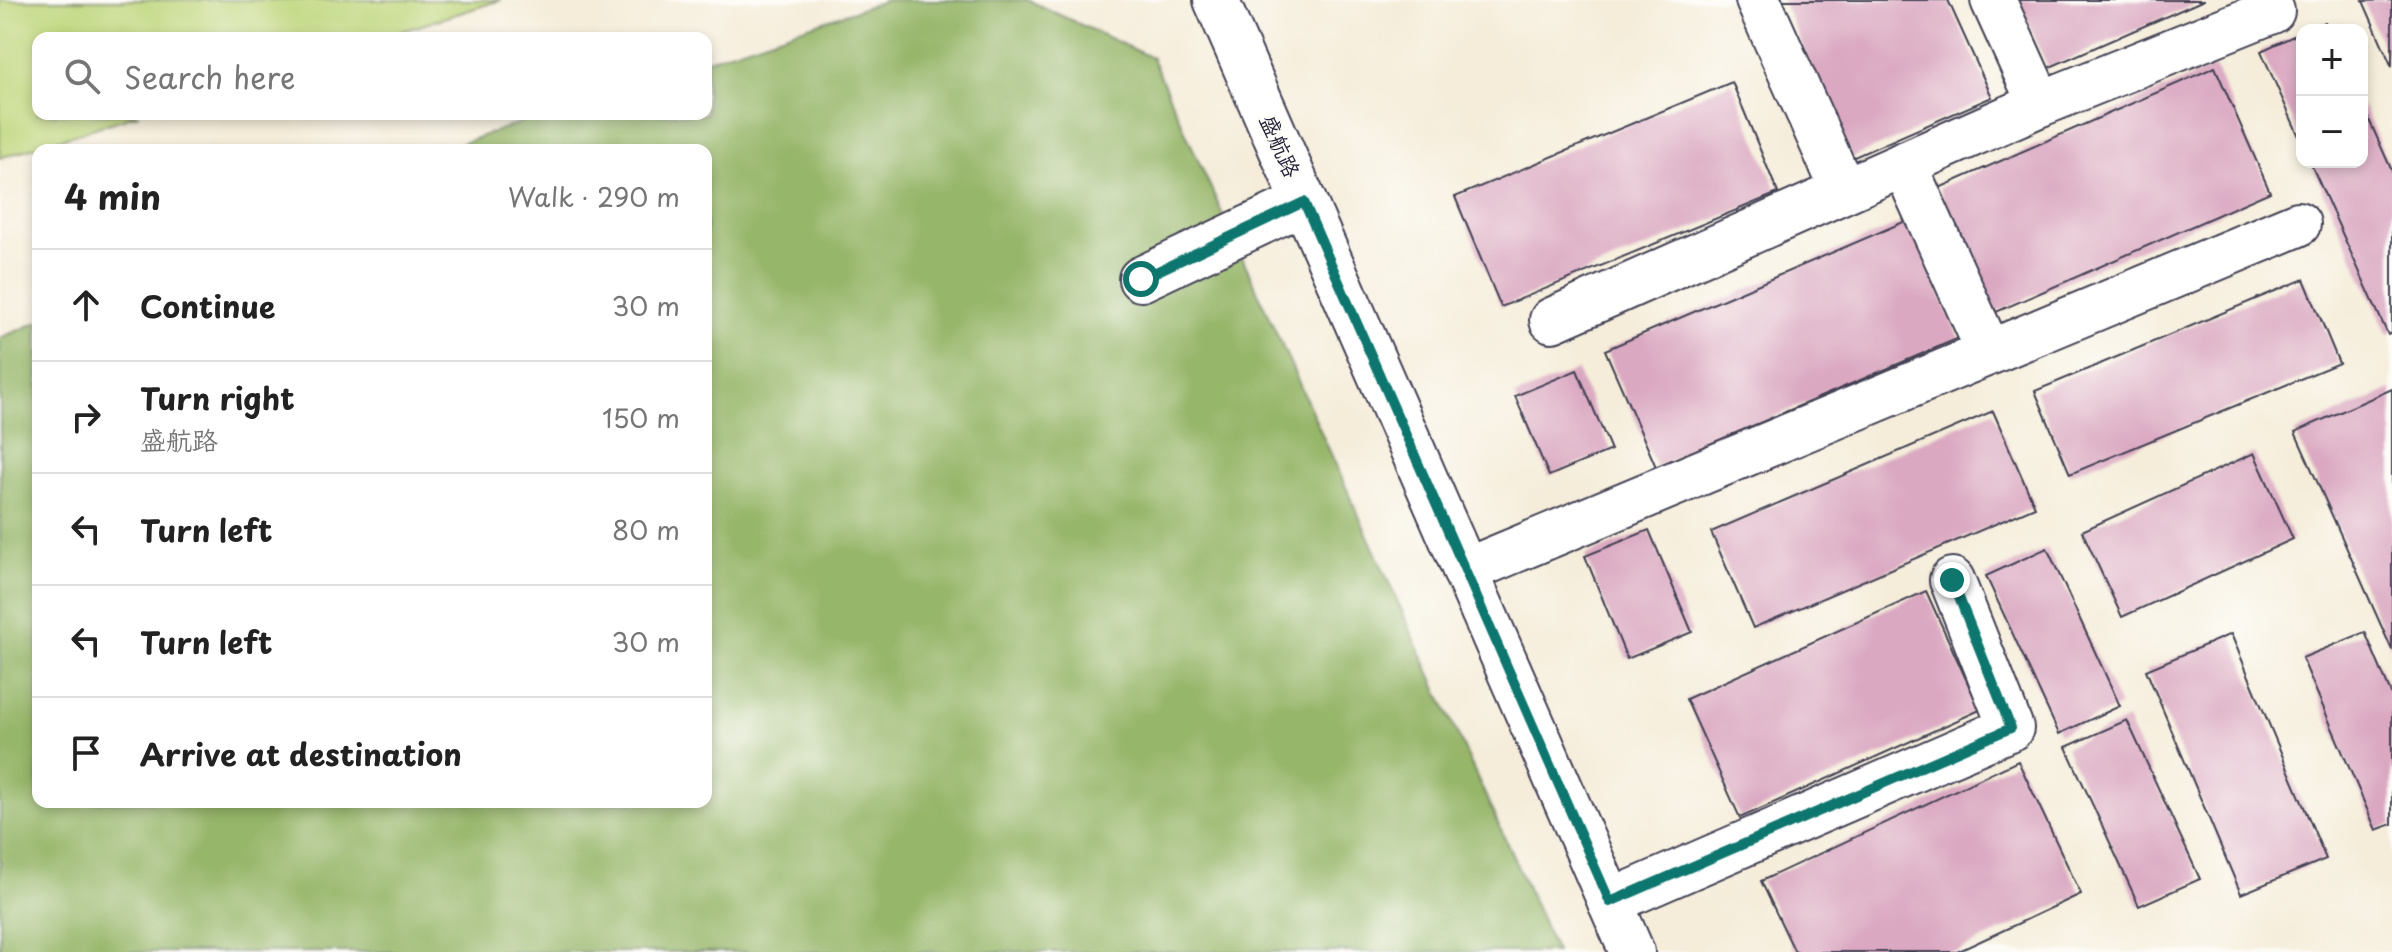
<!DOCTYPE html>
<html lang="en">
<head>
<meta charset="utf-8">
<style>
  :root { --surface:#fff; --page:#f2f2f2; --text:#222; --muted:#767676; --line:#e0e0e0 }
  body { margin:0; font-family:"Playpen Sans","LXGW WenKai TC",sans-serif; background:var(--page); color:var(--text) }
  .controls { position:absolute; right:24px; top:24px; display:grid; overflow:hidden; border-radius:16px; box-shadow:0 4px 12px #0003 }
  .controls button { width:72px; height:72px; display:grid; place-items:center; padding:0; border:0; border-bottom:2px solid var(--line); background:var(--surface); color:var(--text); font:40px sans-serif }
  .stop { position:absolute; width:24px; height:24px; margin:-18px; border:6px solid #0f766e; border-radius:50%; background:#fff }
  .stop.end { background:#0f766e; border-color:#fff; box-shadow:0 2px 8px #0008 }
  .list { margin:0; padding:0; list-style:none }
  h2 { display:flex; justify-content:space-between; align-items:center; height:104px; margin:0; padding:0 32px; font-size:34px }
  h2 small { font-size:26px; font-weight:400; color:var(--muted) }
  .list li { display:grid; grid-template-columns:52px 1fr auto; gap:24px; align-items:center; box-sizing:border-box; height:112px; padding:0 32px; border-top:2px solid var(--line) }
  .list b { display:block; font-size:30px; white-space:nowrap }
  .list p { margin:0; font-size:26px; white-space:nowrap; color:var(--muted) }
  .list em { font-size:26px; font-style:normal; color:var(--muted) }
  .icon { flex:none; width:44px; height:44px; fill:none; stroke:currentColor; stroke-width:2; stroke-linecap:round; stroke-linejoin:round }
  .map { position:relative; flex:none; width:2392px; height:952px; overflow:hidden }
  .search { position:absolute; background:var(--surface); box-shadow:0 4px 12px #0003; left:32px; top:32px; width:680px; height:88px; display:flex; align-items:center; gap:20px; box-sizing:border-box; padding:0 28px; border-radius:16px; color:var(--muted); font-size:30px }
  .panel { position:absolute; background:var(--surface); box-shadow:0 4px 12px #0003; left:32px; top:144px; width:680px; height:664px; border-radius:16px }
  .map>svg:first-child { display:block }
</style>
</head>
<body>
<div class="map">
<svg width="2392" height="952" viewBox="0 0 2392 952">
  <rect width="100%" height="100%" fill="#fdfcf7"/>
  <filter id="ink" filterUnits="userSpaceOnUse"><feTurbulence type="fractalNoise" baseFrequency=".0125" numOctaves="2"/><feDisplacementMap in="SourceGraphic" scale="16" xChannelSelector="R" yChannelSelector="G"/><feConvolveMatrix kernelMatrix="1 2 1 2 8 2 1 2 1" color-interpolation-filters="sRGB"/></filter>
  <filter id="wash" filterUnits="userSpaceOnUse"><feTurbulence type="fractalNoise" baseFrequency=".006" numOctaves="4" result="noise"/><feDisplacementMap in="SourceGraphic" scale="32" xChannelSelector="R" yChannelSelector="G"/><feGaussianBlur stdDeviation="1.8" result="paint"/><feColorMatrix in="noise" values="0 0 0 0 0 0 0 0 0 0 0 0 0 0 0 0 0 1.4 0 .05"/><feComposite in="paint" operator="in"/></filter>
  <g filter="url(#wash)">
    <rect width="100%" height="100%" fill="#f5edda"/>
    <path fill="#bdd579" stroke="#707c5a" stroke-width="2" d="M0,0h501l-121,38h-342v76h101l-139,44z"/>
    <path fill="#96b669" stroke="#5c6c52" stroke-width="2" d="M887,0h141l124,58 404,894h-1556v-614l38,-16v480h668v-652h-263l101,-36h162v-54z"/>
    <g id="blocks">
      <g fill="#daa8c1">
        <path d="M1782,0h166l44,97 -140,61z"/>
        <path d="M2018,0h186l-156,68z"/>
        <path d="M2392,0v67l-29,-66z"/>
        <path d="M2325,22l4,8h-21z"/>
        <path d="M2302,32v111l-41,-92z"/>
        <path d="M2215,67l55,125 -276,121 -55,-125z"/>
        <path d="M1732,82l46,111 -277,114 -46,-110z"/>
        <path d="M2362,104l30,67v162l-4,2 -78,-173h52z"/>
        <path d="M1908,220l51,118 -303,129 -51,-117z"/>
        <path d="M2304,279l35,84 -269,111 -35,-83z"/>
        <path d="M1577,370l34,80 -62,26 -34,-80z"/>
        <path d="M2392,389v261l-97,-218z"/>
        <path d="M1993,411l42,96 -282,121 -42,-96z"/>
        <path d="M2254,453l39,86 -171,78 -40,-86z"/>
        <path d="M1649,530l43,102 -65,27 -42,-103z"/>
        <path d="M2047,548l73,158 -61,28 -73,-158z"/>
        <path d="M1926,591l54,119 -240,108 -54,-119z"/>
        <path d="M2365,632l27,64v128l-16,6 -74,-172z"/>
        <path d="M2231,634l95,225 -85,35 -95,-224z"/>
        <path d="M2127,720l73,159 -61,27 -73,-159z"/>
        <path d="M2018,761l63,133 -124,58h-162l-34,-71z"/>
      </g>
    </g>
  </g>
  <g filter="url(#ink)">
    <use href="#blocks" fill-opacity="0" stroke="#424053" stroke-width="2"/>
    <g fill="none" stroke-linecap="round" stroke-linejoin="round">
      <defs>
        <g id="minor">
          <path d="M1216,0l416,952"/>
          <path d="M1758,0l85,190"/>
          <path d="M2040,104l232,-93"/>
          <path d="M1904,164l85,188"/>
          <path d="M1141,279l163,-77"/>
          <path d="M1552,320l488,-216 -47,-104"/>
          <path d="M1465,571l833,-347"/>
          <path d="M1610,902l401,-174 -59,-148"/>
        </g>
      </defs>
      <use href="#minor" stroke="#424053" stroke-width="48"/>
      <use href="#minor" stroke="#fff" stroke-width="44"/>
    </g>
  </g>
  <g fill="none" stroke-linecap="round" stroke-linejoin="round" filter="url(#ink)">
    <path stroke="#0f766e" stroke-width="10" d="M1141,279l163,-77 306,700 401,-174 -59,-148"/>
  </g>
  <g text-anchor="middle" stroke-width="6" stroke-linejoin="round" paint-order="stroke">
    <g font-size="22" fill="#22223b" stroke="#fdfcf7">
      <text transform="translate(1280 146) rotate(66)" y="8">盛航路</text>
    </g>
  </g>
</svg>
<div class="controls">
<button>+</button>
<button>−</button>
</div>
<div class="stop" style="left:1141px;top:279px"></div>
<div class="stop end" style="left:1952px;top:580px"></div>
<div class="search"><svg class="icon" aria-label="search" viewBox="0 0 24 24"><circle cx="10" cy="10" r="6"/><path d="M15 15l6 6"/></svg>Search here</div>
<section class="panel">
<h2>4 min<small>Walk · 290 m</small></h2>
<ul class="list">
<li><svg class="icon" aria-label="ahead" viewBox="0 0 24 24"><path d="M12 20V5M6 11l6-6 6 6"/></svg><div><b>Continue</b></div><em>30 m</em></li>
<li><svg class="icon" aria-label="right" viewBox="0 0 24 24"><path d="M7 20v-9h11M14 6l5 5-5 5"/></svg><div><b>Turn right</b><p>盛航路</p></div><em>150 m</em></li>
<li><svg class="icon" aria-label="left" viewBox="0 0 24 24"><path d="M17 20v-9H6M10 6l-5 5 5 5"/></svg><div><b>Turn left</b></div><em>80 m</em></li>
<li><svg class="icon" aria-label="left" viewBox="0 0 24 24"><path d="M17 20v-9H6M10 6l-5 5 5 5"/></svg><div><b>Turn left</b></div><em>30 m</em></li>
<li><svg class="icon" aria-label="arrive" viewBox="0 0 24 24"><path d="M6 21V4h12l-3 4 3 4H6"/></svg><div><b>Arrive at destination</b></div></li>
</ul>
</section>
</div>
</body>
</html>
